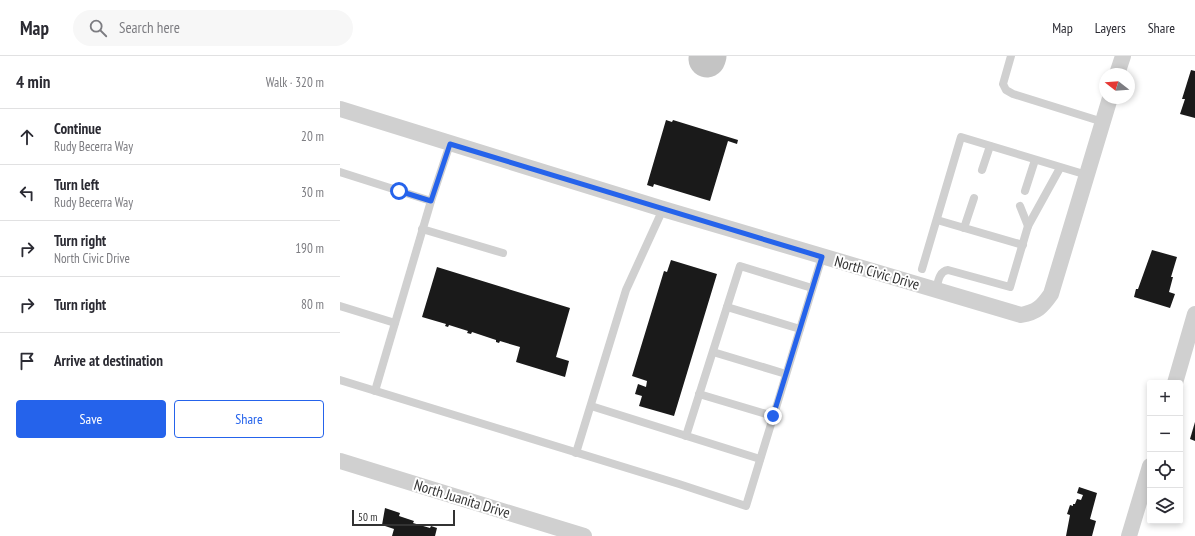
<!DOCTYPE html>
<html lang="en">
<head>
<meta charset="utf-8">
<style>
  :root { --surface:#fff; --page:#f7f7f7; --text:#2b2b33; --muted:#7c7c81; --line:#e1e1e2; --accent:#2563eb }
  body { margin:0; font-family:"PT Sans Narrow",sans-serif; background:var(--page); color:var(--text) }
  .controls { position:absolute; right:12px; bottom:12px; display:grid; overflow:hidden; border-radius:4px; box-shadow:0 2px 6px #0003 }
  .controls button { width:36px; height:36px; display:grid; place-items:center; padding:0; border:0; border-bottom:1px solid var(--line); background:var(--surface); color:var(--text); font:20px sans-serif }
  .compass { position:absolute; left:759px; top:12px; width:36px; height:36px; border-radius:50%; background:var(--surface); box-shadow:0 2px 6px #0003; rotate:287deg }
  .scale { position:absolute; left:12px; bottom:10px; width:103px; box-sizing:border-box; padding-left:4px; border:2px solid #333; border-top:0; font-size:11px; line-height:14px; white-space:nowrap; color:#333; -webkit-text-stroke:3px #fff; paint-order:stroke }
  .stop { position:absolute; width:12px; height:12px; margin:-9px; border:3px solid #2563eb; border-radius:50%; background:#fff }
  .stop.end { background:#2563eb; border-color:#fff; box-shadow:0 1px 4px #0008 }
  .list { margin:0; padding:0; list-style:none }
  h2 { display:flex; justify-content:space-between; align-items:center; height:52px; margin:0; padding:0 16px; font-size:17px }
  h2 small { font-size:13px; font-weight:400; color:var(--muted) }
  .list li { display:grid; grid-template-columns:26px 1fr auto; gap:12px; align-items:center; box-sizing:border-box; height:56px; padding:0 16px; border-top:1px solid var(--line) }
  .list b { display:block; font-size:15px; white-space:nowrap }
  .list p { margin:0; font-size:13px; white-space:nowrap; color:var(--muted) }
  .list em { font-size:13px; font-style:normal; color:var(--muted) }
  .actions { display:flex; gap:8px; padding:12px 16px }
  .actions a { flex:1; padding:9px 0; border:1px solid var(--accent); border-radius:4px; text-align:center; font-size:14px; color:var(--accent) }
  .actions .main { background:var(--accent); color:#fff }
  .icon { flex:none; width:22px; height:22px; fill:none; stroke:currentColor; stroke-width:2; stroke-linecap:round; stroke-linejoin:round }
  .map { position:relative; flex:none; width:855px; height:480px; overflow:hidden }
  header { display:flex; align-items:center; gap:24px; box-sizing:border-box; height:56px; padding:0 20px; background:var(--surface); border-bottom:1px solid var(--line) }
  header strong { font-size:19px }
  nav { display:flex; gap:22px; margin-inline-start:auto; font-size:14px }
  .search { width:280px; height:36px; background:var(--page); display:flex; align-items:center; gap:10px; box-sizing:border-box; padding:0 14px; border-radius:22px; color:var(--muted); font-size:15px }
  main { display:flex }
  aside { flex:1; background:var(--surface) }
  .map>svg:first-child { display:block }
</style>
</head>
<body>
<header>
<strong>Map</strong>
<div class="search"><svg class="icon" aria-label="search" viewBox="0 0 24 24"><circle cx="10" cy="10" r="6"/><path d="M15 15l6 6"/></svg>Search here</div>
<nav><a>Map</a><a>Layers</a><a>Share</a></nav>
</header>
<main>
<aside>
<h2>4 min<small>Walk · 320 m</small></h2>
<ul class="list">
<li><svg class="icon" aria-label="ahead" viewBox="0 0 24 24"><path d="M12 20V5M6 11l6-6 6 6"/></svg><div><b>Continue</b><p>Rudy Becerra Way</p></div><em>20 m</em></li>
<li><svg class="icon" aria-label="left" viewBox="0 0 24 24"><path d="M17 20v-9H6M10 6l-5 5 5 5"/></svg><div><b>Turn left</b><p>Rudy Becerra Way</p></div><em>30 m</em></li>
<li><svg class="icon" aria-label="right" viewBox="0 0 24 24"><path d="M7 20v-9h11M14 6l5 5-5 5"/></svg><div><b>Turn right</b><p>North Civic Drive</p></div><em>190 m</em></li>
<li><svg class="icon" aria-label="right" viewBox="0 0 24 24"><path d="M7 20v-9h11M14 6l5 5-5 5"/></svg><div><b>Turn right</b></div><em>80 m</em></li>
<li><svg class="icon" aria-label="arrive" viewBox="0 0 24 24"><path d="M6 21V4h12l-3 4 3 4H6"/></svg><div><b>Arrive at destination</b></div></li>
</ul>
<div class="actions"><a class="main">Save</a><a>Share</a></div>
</aside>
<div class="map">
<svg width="855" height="480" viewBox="0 0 855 480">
  <rect width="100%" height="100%" fill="#fff"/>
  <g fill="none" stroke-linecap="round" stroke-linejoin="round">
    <path stroke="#c4c4c4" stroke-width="37" d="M367,3l1,-3"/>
  </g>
  <g fill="#1a1a1a">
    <path d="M851,14l4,1v47l-15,-4 5,-15h-3z"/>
    <path d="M326,64l6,2 1,-2 65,20 -1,4 -9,-3 -18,60 -56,-17 -1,3 -6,-2z"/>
    <path d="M812,194l25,7 -6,20h2l-4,15 6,2 -5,14 -36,-11 2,-8h2z"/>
    <path d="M331,204l46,14 -43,142 -35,-10 3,-10 -7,-2 3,-10 8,3 1,-6 -15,-5 32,-105 3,1z"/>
    <path d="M97,211l133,41 -14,49 13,4 -4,16 -49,-15 4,-15 -20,-6 -1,2 -3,-1v-2l-24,-8 -1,2 -4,-1 1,-2 -19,-6 -1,2 -3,-1 1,-2 -24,-7z"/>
    <path d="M855,366v19l-5,-2z"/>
    <path d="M739,431l18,6 -7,26 6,2 -4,15h-26l4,-21 -3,-1 3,-9 3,1v-2h2l2,-5 4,1 2,-5 -6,-2z"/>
    <path d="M45,452l15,5 -1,3 15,5 -1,2 17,5 1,-2 6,2 -2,8h-43l2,-7 -12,-4z"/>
  </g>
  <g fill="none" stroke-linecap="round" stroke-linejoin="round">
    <g stroke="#d0d0d0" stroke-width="8">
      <path d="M671,0l-8,28 3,6 7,4 90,28"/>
      <path d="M642,114l8,-24"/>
      <path d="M0,116l91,29 19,-57"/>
      <path d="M685,135l10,-31"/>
      <path d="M680,150l8,20"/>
      <path d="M597,164l86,25"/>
      <path d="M624,172l10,-30"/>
      <path d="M82,173l81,24"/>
      <path d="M582,213l39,-132 126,38"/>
      <path d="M596,234c2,-8 3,-19 12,-20l62,17 18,-61 32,-58"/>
      <path d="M0,250l55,17"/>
      <path d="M387,251l73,22"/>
      <path d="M373,296l73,22"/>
      <path d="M0,324l339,104 67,22 76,-249"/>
      <path d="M35,335l56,-190"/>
      <path d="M359,338l74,22"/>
      <path d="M251,350l169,53"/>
      <path d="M346,380l54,-170 72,22"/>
      <path d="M236,397l50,-163 37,-81"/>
    </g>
    <g stroke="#d0d0d0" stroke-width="16">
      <path d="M777,18l6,-18"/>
      <path d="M0,53l323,100 358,106c16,-3 21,-8 30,-21l59,-196"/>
      <path d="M835,327l20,-69"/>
      <path d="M0,405l244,75"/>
      <path d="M789,480l21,-70"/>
    </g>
  </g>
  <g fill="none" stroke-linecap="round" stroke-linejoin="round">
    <path stroke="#2563eb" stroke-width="5" d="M59,135l32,10 19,-57 372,113 -49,159"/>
  </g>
  <g text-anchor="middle" stroke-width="4" stroke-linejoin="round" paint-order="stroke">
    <g font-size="15" fill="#333" stroke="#fff">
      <text transform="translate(537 217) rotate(16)" y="5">North Civic Drive</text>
      <text transform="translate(122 443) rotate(17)" y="5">North Juanita Drive</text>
    </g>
  </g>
</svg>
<div class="controls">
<button>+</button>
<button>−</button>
<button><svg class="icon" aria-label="locate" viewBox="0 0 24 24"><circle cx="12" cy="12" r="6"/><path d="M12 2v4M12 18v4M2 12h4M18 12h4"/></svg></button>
<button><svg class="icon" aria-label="layers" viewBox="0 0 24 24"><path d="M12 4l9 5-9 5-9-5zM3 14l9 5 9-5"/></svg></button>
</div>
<svg class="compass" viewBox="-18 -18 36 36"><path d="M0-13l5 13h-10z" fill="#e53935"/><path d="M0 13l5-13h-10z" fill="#7c7c81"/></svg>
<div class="scale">50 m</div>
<div class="stop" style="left:59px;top:135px"></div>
<div class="stop end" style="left:433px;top:360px"></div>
</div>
</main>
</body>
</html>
